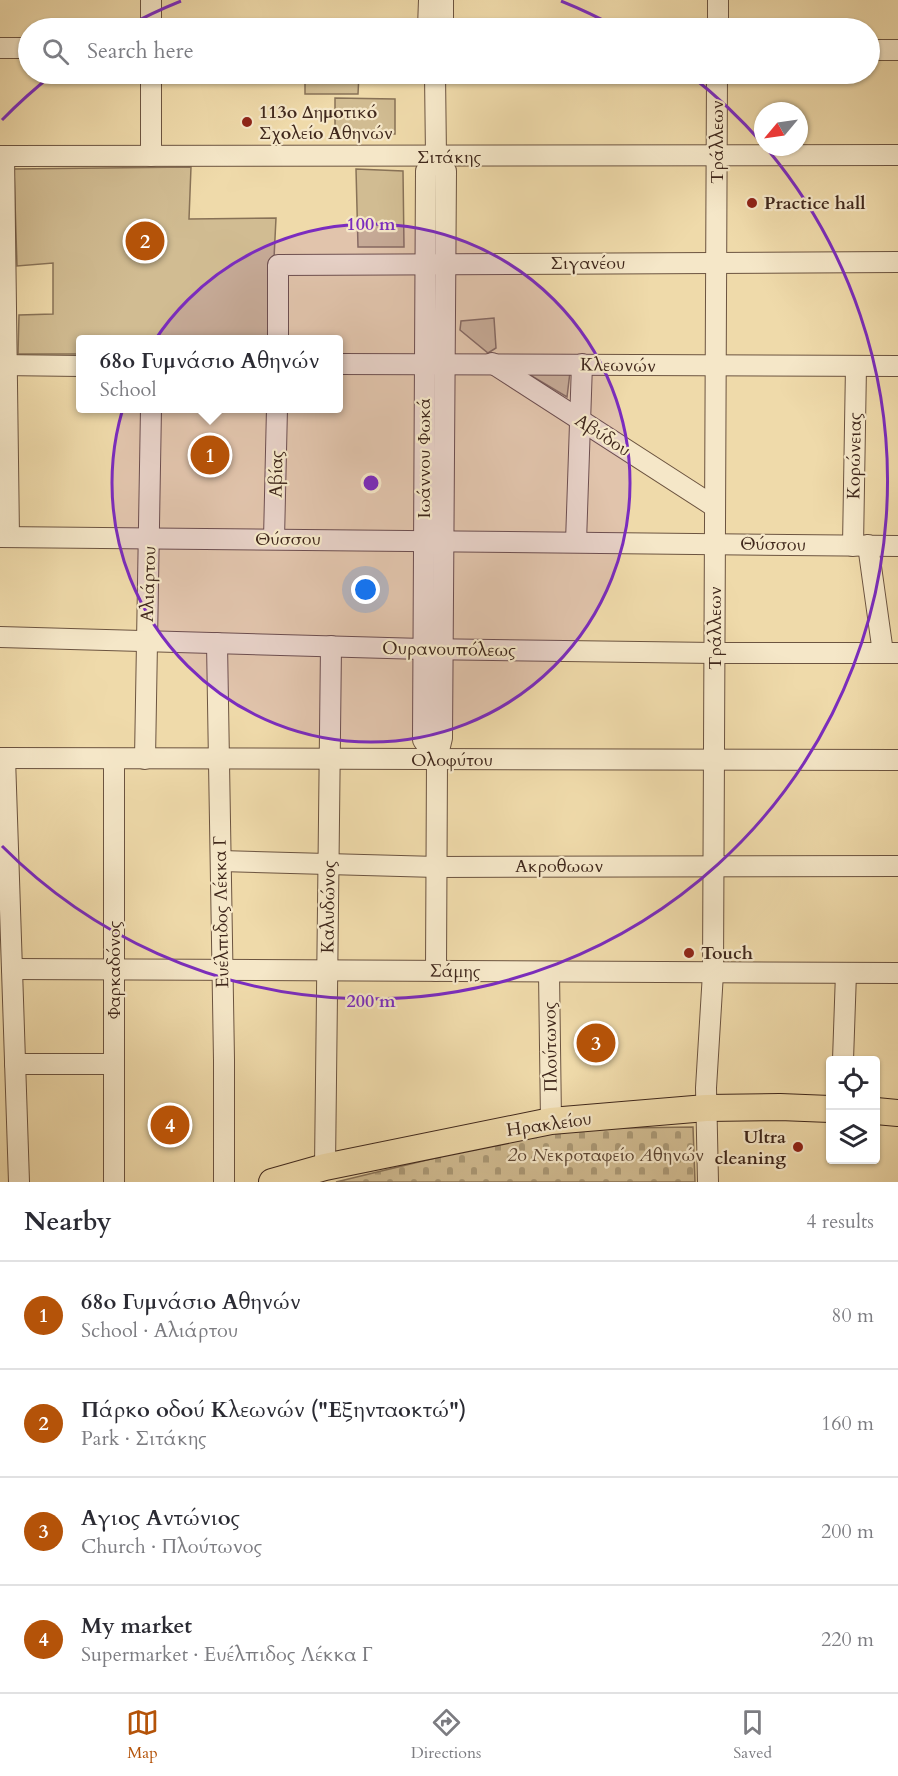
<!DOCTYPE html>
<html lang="en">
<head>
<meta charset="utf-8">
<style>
  :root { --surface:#fff; --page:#f7f7f7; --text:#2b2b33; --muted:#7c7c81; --line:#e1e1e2; --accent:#b45309 }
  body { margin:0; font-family:Cardo,serif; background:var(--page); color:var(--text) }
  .controls { position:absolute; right:18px; bottom:18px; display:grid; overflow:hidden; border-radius:6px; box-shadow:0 2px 4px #0004 }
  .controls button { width:54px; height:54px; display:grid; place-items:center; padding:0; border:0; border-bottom:2px solid var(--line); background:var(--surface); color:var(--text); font:30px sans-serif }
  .compass { position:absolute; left:754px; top:102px; width:54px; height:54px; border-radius:50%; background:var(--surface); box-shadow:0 2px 4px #0004; rotate:241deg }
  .you { position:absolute; left:366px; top:590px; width:21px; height:21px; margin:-15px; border:4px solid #fff; border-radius:50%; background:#1a73e8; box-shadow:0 0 0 9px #1a73e833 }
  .badge { display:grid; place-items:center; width:39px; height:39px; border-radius:50%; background:var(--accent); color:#fff; font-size:20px; font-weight:700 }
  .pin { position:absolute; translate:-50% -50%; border:3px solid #fff; box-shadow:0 2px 6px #0006 }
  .popup { position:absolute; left:76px; top:335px; width:267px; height:78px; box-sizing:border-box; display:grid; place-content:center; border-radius:6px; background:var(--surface); filter:drop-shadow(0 2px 4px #0005); font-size:20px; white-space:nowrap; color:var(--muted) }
  .popup b { font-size:22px; color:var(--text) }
  .popup::after { content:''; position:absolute; left:50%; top:100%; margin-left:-12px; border:12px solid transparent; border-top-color:var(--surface) }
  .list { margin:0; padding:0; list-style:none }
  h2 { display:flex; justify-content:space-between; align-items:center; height:78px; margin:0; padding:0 24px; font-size:26px }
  h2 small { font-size:20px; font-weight:400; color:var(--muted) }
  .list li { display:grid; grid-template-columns:39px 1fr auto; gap:18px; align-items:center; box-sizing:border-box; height:108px; padding:0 24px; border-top:2px solid var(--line) }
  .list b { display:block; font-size:22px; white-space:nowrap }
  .list p { margin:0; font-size:20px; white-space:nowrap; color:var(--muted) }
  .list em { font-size:20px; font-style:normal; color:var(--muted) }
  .icon { flex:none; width:33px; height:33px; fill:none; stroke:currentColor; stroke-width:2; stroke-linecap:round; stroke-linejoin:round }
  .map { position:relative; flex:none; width:898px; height:1182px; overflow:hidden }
  .search { position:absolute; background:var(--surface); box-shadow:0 2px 4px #0004; left:18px; right:18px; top:18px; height:66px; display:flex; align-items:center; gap:15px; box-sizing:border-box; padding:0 21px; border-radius:33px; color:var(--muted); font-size:22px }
  .sheet { height:510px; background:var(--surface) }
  nav { display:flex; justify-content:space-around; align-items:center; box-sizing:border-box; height:84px; border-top:2px solid var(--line); background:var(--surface); font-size:16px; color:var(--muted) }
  nav a { display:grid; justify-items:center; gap:3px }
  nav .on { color:var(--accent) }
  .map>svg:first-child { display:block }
</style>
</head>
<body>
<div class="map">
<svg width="898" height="1182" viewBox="0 0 898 1182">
  <defs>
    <pattern id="cemetery-stones" width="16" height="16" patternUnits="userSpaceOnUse" patternTransform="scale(1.5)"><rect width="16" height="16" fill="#d1bc92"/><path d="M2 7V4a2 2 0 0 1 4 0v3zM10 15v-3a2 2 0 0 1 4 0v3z" fill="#ab9976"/></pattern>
  </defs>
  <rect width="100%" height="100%" fill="#efdaaa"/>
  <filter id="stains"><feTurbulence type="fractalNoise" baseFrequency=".00333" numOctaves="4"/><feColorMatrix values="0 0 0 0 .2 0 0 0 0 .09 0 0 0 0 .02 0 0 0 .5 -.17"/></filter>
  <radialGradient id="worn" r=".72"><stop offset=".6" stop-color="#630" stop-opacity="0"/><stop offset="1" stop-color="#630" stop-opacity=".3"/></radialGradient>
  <path fill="url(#cemetery-stones)" stroke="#887257" stroke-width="1.5" d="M693,1127l2,55h-359l219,-53z"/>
  <g fill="#d1bc92" stroke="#887257" stroke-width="1.5">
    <path d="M305,74h54l-1,20h-53z"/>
    <path d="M335,98l60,1v35h-60z"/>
    <path d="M191,167l-2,52 87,-1 -6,121 -189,1v14h-63l1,-39 34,-1v-51l-36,3 -3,-97z"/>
    <path d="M356,169l47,2 1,76h-46z"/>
    <path d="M494,318l2,30 -8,5 -28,-23 1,-9z"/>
    <path d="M525,372h45l-3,25z"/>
  </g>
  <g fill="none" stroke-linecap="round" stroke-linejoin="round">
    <defs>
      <g id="minor">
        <path d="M151,28v-28"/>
        <path d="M428,28l1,-28"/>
        <path d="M443,28v-28"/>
        <path d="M718,28v-28"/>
        <path d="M0,48h28"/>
        <path d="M870,50h28"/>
        <path d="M435,74l1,83 10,14 -4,567 -5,21 -1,212"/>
        <path d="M0,156l898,-1"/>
        <path d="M4,156l5,381"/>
        <path d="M151,156v-82"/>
        <path d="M436,157l-10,14 -3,569 14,19"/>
        <path d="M278,340v-75l620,-3"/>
        <path d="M492,363l223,144"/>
        <path d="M339,364l559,2"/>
        <path d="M0,365l81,1"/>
        <path d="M0,537l898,9"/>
        <path d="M274,539l3,-131"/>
        <path d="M576,542l6,-178"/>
        <path d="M868,545l15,108"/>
        <path d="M853,546l3,-180"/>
        <path d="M0,637l423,12 292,4h183"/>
        <path d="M217,643l7,417v122"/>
        <path d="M0,758l898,2"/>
        <path d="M5,758l14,424"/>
        <path d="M114,759v423"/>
        <path d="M145,759l6,-351"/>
        <path d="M221,861l216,6 461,-1"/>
        <path d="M12,969l886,4"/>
        <path d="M549,972l2,149"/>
        <path d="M843,1060l3,-87"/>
        <path d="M15,1064h99"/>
        <path d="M325,1167l6,-521"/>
        <path d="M708,1182l-2,-94 7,-115 4,-899"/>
      </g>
      <g id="major">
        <path d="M876,1111l22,2"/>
        <path d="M272,1182l53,-15 226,-46 155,-13 74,-1 50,2"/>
      </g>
    </defs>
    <use href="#minor" stroke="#6c5440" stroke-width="22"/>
    <use href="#major" stroke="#40281c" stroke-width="28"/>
    <use href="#minor" stroke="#f5e7c8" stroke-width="20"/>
    <use href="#major" stroke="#efdaaa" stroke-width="26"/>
  </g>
  <circle cx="371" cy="483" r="259" fill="#7b2cbf" fill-opacity=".12"/>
  <g fill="none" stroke="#7b2cbf" stroke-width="3">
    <circle cx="371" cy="483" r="259"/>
    <path d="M2 120A518 518 0 0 1 52 75M124 28A518 518 0 0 1 181 1M561 1A518 518 0 0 1 618 28M690 75A518 518 0 0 1 762 143M768 150A518 518 0 0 1 2 846"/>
  </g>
  <g fill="#8f2418" stroke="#f5e7c8" stroke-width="2">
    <circle cx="247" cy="122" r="6"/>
    <circle cx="752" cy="203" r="6"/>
    <circle cx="689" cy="953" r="6"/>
    <circle cx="798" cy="1147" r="6"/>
  </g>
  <g text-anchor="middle" stroke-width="4.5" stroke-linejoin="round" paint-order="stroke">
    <g font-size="18" font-weight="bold" fill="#40281c" stroke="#f5e7c8" text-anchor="start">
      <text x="259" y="118">113ο Δημοτικό<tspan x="259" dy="21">Σχολείο Αθηνών</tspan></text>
      <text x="764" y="209">Practice hall</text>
      <text x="701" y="959">Touch</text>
      <text x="786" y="1143" text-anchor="end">Ultra<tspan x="786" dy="21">cleaning</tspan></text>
    </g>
    <g font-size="18" fill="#40281c" stroke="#f5e7c8">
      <text transform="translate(717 142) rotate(-90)" y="6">Τράλλεων</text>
      <text x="449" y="163">Σιτάκης</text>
      <text x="588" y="269">Σιγανέου</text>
      <text transform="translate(618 365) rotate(1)" y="6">Κλεωνών</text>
      <text transform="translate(603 435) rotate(33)" y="6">Αβύδου</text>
      <text transform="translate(854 456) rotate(-89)" y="6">Κορώνειας</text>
      <text transform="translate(424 458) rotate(-90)" y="6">Ιωάννου Φωκά</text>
      <text transform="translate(276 474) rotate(-89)" y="6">Αβίας</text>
      <text x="288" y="545">Θύσσου</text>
      <text transform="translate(773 544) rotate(1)" y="6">Θύσσου</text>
      <text transform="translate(148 584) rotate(-88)" y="6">Αλιάρτου</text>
      <text transform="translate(715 628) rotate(-90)" y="6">Τράλλεων</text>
      <text transform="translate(449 649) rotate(1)" y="6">Ουρανουπόλεως</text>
      <text x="452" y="766">Ολοφύτου</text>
      <text x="559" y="872">Ακροθωων</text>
      <text transform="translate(328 907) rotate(-89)" y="6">Καλυδώνος</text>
      <text transform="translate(221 912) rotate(-91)" y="6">Ευέλπιδος Λέκκα Γ</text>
      <text transform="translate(114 970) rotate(-90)" y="6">Φαρκαδόνος</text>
      <text transform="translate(455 971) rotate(1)" y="6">Σάμης</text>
      <text transform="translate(550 1047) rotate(-91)" y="6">Πλούτωνος</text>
      <text transform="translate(549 1124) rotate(-8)" y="6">Ηρακλείου</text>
    </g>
    <g font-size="18" font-style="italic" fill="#5d4634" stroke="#f5e7c8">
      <text x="606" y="1161">2ο Νεκροταφείο Αθηνών</text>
    </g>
  </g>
  <circle cx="371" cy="483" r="9" fill="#7b2cbf" stroke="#f5e7c8" stroke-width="3"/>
  <g font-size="18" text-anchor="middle" font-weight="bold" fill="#7b2cbf" stroke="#f5e7c8" stroke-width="4.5" stroke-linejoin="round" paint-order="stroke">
    <text x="371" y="230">100 m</text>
    <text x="371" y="1007">200 m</text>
  </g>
  <rect width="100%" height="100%" filter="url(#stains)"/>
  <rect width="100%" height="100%" fill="url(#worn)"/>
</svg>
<div class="controls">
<button><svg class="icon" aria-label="locate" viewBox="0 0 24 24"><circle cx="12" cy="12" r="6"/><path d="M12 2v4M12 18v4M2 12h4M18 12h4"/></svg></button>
<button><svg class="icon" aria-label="layers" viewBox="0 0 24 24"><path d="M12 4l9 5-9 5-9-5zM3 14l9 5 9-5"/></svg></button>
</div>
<svg class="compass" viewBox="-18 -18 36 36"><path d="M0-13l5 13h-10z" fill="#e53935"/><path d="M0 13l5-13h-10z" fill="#7c7c81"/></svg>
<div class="you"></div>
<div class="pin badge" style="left:210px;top:455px">1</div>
<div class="popup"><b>68ο Γυμνάσιο Αθηνών</b>School</div>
<div class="pin badge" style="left:145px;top:241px">2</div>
<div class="pin badge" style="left:596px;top:1043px">3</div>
<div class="pin badge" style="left:170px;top:1125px">4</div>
<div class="search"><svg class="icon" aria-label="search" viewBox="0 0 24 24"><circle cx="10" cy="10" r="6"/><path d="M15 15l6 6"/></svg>Search here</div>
</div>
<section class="sheet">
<h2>Nearby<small>4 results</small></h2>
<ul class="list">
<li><span class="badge">1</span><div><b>68ο Γυμνάσιο Αθηνών</b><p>School · Αλιάρτου</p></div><em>80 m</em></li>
<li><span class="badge">2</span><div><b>Πάρκο οδού Κλεωνών (&quot;Εξηνταοκτώ&quot;)</b><p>Park · Σιτάκης</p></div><em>160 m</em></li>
<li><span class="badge">3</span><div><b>Αγιος Αντώνιος</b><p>Church · Πλούτωνος</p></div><em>200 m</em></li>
<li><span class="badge">4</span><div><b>My market</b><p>Supermarket · Ευέλπιδος Λέκκα Γ</p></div><em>220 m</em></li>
</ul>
</section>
<nav>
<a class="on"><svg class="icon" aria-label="map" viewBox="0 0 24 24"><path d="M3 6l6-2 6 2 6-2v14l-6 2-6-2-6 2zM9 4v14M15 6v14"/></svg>Map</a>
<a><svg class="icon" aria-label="directions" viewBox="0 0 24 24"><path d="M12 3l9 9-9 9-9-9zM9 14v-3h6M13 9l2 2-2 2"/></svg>Directions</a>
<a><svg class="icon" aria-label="saved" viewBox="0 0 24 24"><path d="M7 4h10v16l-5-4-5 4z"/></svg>Saved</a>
</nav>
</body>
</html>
